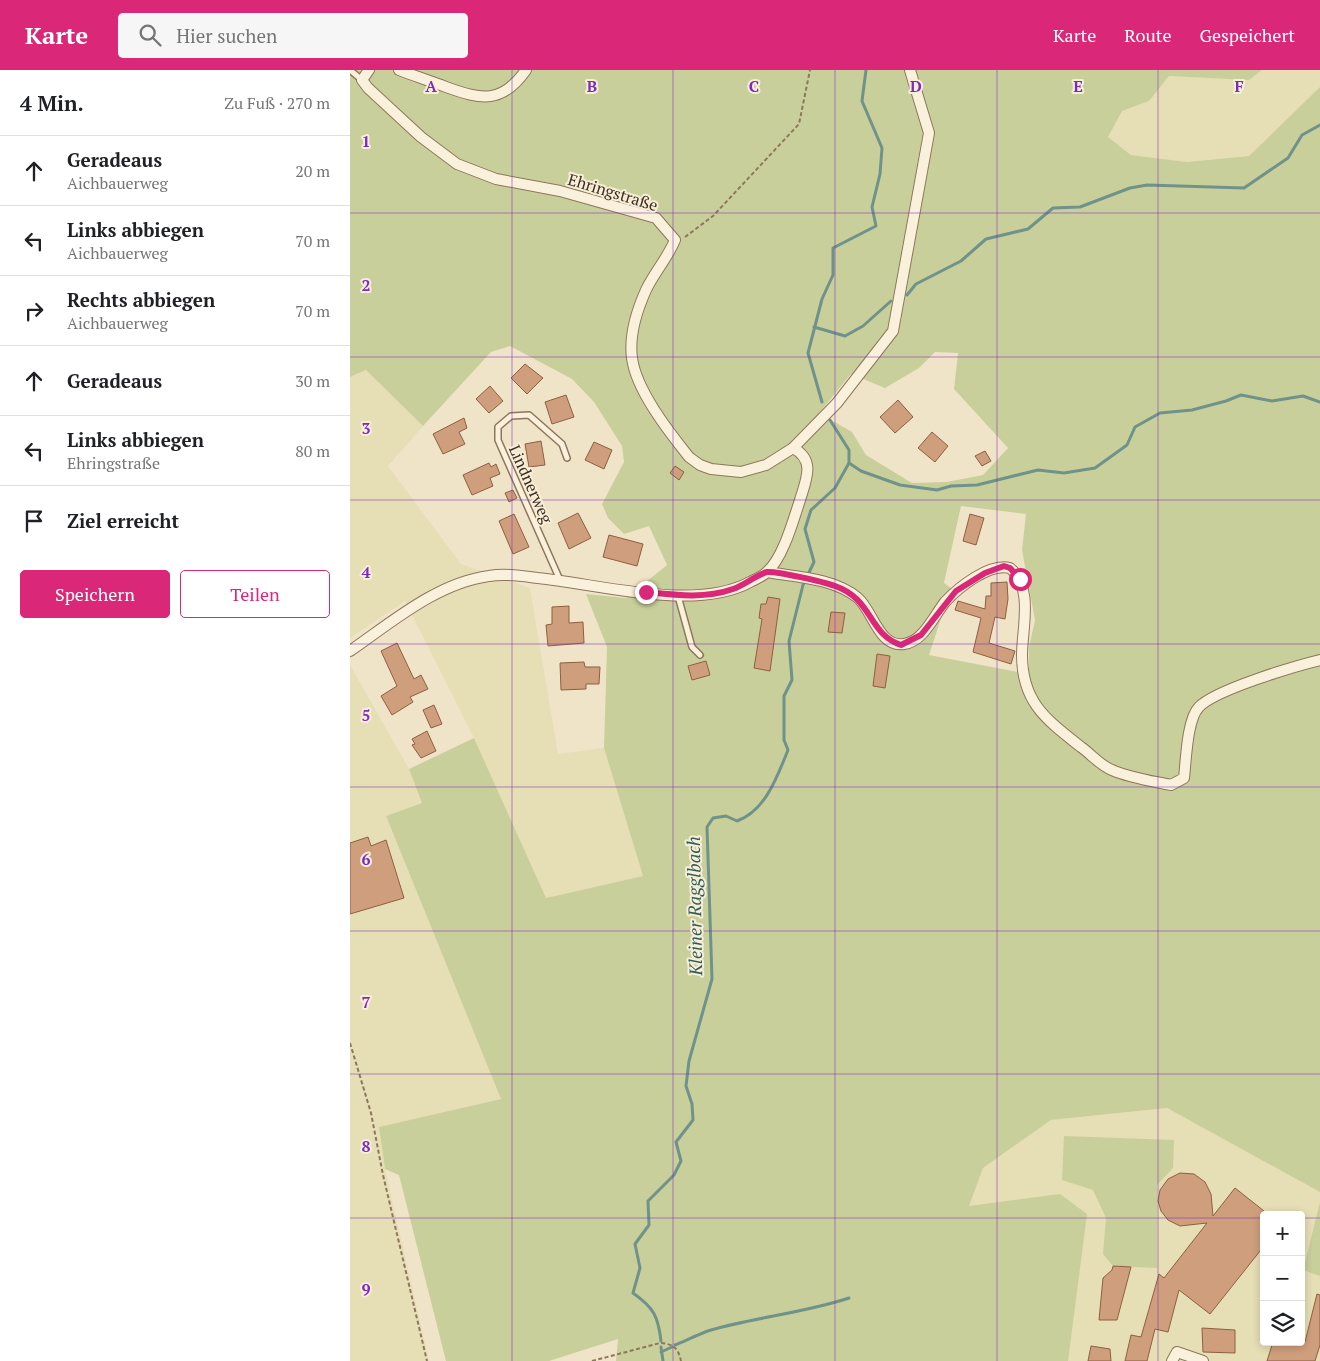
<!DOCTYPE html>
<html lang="de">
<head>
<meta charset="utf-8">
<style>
  :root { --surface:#fff; --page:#f6f6f6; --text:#202124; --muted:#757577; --line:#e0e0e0; --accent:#db2777 }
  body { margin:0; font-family:"PT Serif",serif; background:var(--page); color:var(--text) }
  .controls { position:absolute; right:15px; bottom:15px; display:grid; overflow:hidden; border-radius:5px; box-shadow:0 2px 8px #0003 }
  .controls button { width:45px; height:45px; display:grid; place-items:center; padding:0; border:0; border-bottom:1px solid var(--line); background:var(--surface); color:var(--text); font:25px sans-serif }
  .stop { position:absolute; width:15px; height:15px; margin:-11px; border:4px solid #db2777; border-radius:50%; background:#fff }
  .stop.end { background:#db2777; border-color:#fff; box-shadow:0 1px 5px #0008 }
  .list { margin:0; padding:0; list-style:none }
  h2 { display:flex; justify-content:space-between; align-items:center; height:65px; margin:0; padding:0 20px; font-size:21px }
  h2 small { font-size:16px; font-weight:400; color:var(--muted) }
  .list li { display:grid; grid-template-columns:32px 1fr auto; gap:15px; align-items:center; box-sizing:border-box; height:70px; padding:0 20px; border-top:1px solid var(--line) }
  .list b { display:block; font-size:19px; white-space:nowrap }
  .list p { margin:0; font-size:16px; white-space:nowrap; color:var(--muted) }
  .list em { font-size:16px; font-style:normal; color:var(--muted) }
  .actions { display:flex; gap:10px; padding:15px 20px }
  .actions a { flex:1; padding:11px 0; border:1px solid var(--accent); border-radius:5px; text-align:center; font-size:18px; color:var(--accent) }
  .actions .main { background:var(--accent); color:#fff }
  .icon { flex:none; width:28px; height:28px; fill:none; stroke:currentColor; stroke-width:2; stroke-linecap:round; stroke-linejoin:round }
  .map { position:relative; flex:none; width:970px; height:1291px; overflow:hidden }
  header { display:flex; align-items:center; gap:30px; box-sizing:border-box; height:70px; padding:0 25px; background:var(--accent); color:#fff }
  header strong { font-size:24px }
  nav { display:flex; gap:28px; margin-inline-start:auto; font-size:18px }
  .search { width:350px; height:45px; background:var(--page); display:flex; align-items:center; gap:12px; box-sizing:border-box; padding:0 18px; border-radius:5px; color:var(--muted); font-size:19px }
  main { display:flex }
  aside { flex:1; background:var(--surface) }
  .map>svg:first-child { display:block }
</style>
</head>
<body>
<header>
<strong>Karte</strong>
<div class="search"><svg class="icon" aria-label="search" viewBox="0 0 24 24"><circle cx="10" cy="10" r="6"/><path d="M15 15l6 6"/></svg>Hier suchen</div>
<nav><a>Karte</a><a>Route</a><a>Gespeichert</a></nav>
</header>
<main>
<aside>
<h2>4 Min.<small>Zu Fuß · 270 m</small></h2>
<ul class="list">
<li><svg class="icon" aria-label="ahead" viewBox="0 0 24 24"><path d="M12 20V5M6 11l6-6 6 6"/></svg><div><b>Geradeaus</b><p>Aichbauerweg</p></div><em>20 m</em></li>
<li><svg class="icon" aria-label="left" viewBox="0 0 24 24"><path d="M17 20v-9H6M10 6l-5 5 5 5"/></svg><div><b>Links abbiegen</b><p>Aichbauerweg</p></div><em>70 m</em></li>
<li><svg class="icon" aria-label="right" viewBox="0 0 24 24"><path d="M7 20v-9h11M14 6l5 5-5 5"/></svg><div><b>Rechts abbiegen</b><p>Aichbauerweg</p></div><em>70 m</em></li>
<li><svg class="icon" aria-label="ahead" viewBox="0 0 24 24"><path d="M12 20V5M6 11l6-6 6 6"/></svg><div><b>Geradeaus</b></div><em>30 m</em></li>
<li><svg class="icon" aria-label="left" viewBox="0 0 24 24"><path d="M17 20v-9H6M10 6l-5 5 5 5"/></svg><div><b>Links abbiegen</b><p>Ehringstraße</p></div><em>80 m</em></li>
<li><svg class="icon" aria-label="arrive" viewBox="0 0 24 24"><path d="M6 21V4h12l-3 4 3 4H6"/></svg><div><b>Ziel erreicht</b></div></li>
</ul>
<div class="actions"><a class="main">Speichern</a><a>Teilen</a></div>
</aside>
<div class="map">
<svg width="970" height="1291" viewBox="0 0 970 1291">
  <rect width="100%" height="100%" fill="#f0e4c8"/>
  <g fill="#e6deb5" fill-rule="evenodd">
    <path d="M912,0h58v17l-71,69 -62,6 -56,-7 -23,-18 14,-27 27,-9 20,-25 80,4z"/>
    <path d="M16,300l57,56 -35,40 73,98 69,24 28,166 46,-6 39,128 -97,22 -72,-160 -69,-137 -55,37v-261z"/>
    <path d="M0,595l59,104 13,34 -36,13 115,283 -122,28 6,42 44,192h-79z"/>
    <path d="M817,1038l153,84v10l-17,68 17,6v85h-336l-16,-154 15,-39 68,-48zM914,1145h37v127h-37z"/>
  </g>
  <g fill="#c9cf9b" fill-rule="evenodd">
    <path d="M0,0h912l-13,10 -80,-4 -20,25 -27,10 -14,26 23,18 56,7 62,-6 71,-69v1105l-153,-84 -116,12 -68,48 -14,38 91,-12 27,20 -19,147h-452l2,-22 -69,22h-103l-47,-186 -14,-6 -6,-42 122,-28 -115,-283 36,-13 -13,-34 65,-31 72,160 97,-22 -39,-128 3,-101 -21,-53 40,4 41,-33 -18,-39 -25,8 -16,-16 -6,-14 22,-42 -2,-16 -28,-44 -22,-23 -62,-33 -19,6 -68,74 -57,-56 -16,7zM585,282l23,1 -4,36 54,59 -25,27 -36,7 -35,1 -46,-28 -14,-23 -33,-19 32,-39 34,14 34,-20zM611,436l65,8 -4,36 13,70 -6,27v27l-100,-19 22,-67 -7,-5z"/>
    <path d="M714,1066l110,4 -1,28 -16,17v83l-44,-2 -10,-12 3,-36 -13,-28 -31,-10z"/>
    <path d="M970,1132v74l-17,-6z"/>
  </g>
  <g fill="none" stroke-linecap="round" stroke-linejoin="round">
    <g stroke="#6f938a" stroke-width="3">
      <path d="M557,225l9,-11 45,-23 25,-22 42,-10 25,-21 27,-1 50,-19 17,-3 97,3 44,-30 14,-23 18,-10"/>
      <path d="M464,257l31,9 18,-10 28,-25"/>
      <path d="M472,332l-14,-49 14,-54 11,-24v-27l43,-22 -4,-19 8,-33 2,-26 -20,-47 4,-31"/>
      <path d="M499,393l12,8 39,14 37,5 14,-4 26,-1 61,-15 26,3 31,-5 32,-23 8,-18 25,-14 32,-3 34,-9 15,-6 31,6 31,-5 17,6"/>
      <path d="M311,1271c-3,-25 -7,-33 -28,-48l7,-25 -5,-24 14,-19 -1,-24 26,-26 7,-14 -5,-19 17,-22 -1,-16 -6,-18 3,-25 23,-82 -5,-152 6,-9 13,-2 11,5c29,-11 40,-44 51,-71l-4,-10v-44l8,-16 -3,-39 14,-56 11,-23 -9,-33 6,-19 24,-22 14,-25v-13l-19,-30"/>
      <path d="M325,1275c12,-5 24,-11 36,-15 45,-13 93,-17 138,-32"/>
      <path d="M311,1277l2,14"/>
      <path d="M311,1282l11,-5"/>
    </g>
  </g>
  <g fill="#cf9f7d" stroke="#8d5f41">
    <path d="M175,294l18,14 -16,16 -16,-16z"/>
    <path d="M140,316l13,15 -14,12 -13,-14z"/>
    <path d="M216,325l8,22 -22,7 -7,-22z"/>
    <path d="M548,330l15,17 -18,16 -15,-16z"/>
    <path d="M114,348l3,10 -8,4 6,12 -22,10 -10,-20z"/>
    <path d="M582,362l16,14 -13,16 -17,-14z"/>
    <path d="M191,371l4,24 -16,2 -4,-23z"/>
    <path d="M244,372l18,8 -8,19 -19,-9z"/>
    <path d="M635,381l6,10 -9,5 -7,-10z"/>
    <path d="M139,393l2,4 5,-3 4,10 -10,4 3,8 -21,9 -9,-20z"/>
    <path d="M325,396l9,6 -5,8 -9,-7z"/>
    <path d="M163,420l4,8 -8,4 -4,-9z"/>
    <path d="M228,443l13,25 -22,11 -11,-26z"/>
    <path d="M164,444l15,33 -16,7 -14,-33z"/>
    <path d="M620,444l14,4 -8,27 -13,-4z"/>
    <path d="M259,465l34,9 -6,22 -34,-9z"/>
    <path d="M657,512l1,17 -3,20 -10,-2 -6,26 26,8 -4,13 -38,-12 8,-34 -26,-8 3,-9 27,8 1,-13h5v-13z"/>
    <path d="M418,527l12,2 -10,72 -16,-3 8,-49 -3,-1 2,-14h5z"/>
    <path d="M219,536v17l14,-1 1,21 -36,3 -2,-21 6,-1v-17z"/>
    <path d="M481,542l14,1 -3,20 -14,-1z"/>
    <path d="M47,573l17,36 7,-4 7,14 -18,8 3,5 -21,13 -11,-19 16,-10 -16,-35z"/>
    <path d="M527,584l13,2 -5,32 -12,-2z"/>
    <path d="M356,591l4,14 -18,5 -4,-14z"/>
    <path d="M234,592l1,5h15l-1,17h-13v5l-25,1 -1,-27z"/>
    <path d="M84,635l8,19 -11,4 -8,-18z"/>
    <path d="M77,661l9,20 -15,7 -9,-13 3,-1 -3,-5z"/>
    <path d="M18,767l3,9 15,-6 18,58 -54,16v-71z"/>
    <path d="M830,1103l14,1 11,8 6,12 2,22 22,-28 29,23v35l-54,68 -31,-24 -11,42 -13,-3 -8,32h-22l6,-26 10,2 18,-63 5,4 43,-55 -27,3 -12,-6 -7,-9 -3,-10 2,-11 8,-11z"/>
    <path d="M763,1196l18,1 -14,53h-18l4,-42 9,-8z"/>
    <path d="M967,1224l3,1v50l-5,16h-48l6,-19h32z"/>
    <path d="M852,1258l33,2v23l-32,-1z"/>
    <path d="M741,1276l19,3 1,12h-23z"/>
  </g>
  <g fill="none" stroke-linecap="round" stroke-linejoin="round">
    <defs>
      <g id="service">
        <path d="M0,0l12,10"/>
        <path d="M210,510l-62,-140v-13l13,-11 18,-1 33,29 5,14"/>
        <path d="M328,526l14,51 8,8"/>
      </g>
      <g id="minor">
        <path d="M19,0l-7,10 6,8 53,49 36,27 39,15 64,12 96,27 19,22c-8,19 -21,33 -29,50 -9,20 -17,45 -14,68 4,32 37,74 57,99l11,8 11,4 30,3 25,-7 27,-17 44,-45 56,-72 36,-198 -19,-63"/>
        <path d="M49,0c16,6 31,11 47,17 36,13 56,17 80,-17"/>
        <path d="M417,502c29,5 67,6 91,26 15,13 21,50 46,46 19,-2 30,-28 41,-42 14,-15 44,-39 65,-34 24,20 12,60 12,87 0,48 25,65 59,92 10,7 20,19 31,23 18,8 40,11 59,15l13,-7c2,-17 3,-59 15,-71 16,-17 96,-41 121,-47"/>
        <path d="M0,581c42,-29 87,-68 139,-75 16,-3 33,0 49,2 61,6 157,34 212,4 6,-3 13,-6 17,-10 16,-14 26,-51 33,-72 6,-20 16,-40 -7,-52"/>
        <path d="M822,1291l5,-9 26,9"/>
      </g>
    </defs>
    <use href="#service" stroke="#8d765c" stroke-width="8"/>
    <use href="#minor" stroke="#8d765c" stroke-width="12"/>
    <g stroke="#8d765c" stroke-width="2" stroke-dasharray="4 2.5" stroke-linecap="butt">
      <path d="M335,167l28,-21 86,-92 11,-54"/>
      <path d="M0,973l21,70 12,62 44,186"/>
      <path d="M242,1291l68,-18c14,1 18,5 21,18"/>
    </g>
    <use href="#service" stroke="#faf1dc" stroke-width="5"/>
    <use href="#minor" stroke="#faf1dc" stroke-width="10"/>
  </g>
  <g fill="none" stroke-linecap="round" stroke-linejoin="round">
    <path stroke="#db2777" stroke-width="6" d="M296,522c29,3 59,7 87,-3 10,-3 25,-15 34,-17 10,-1 57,10 68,14 38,13 33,48 66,59l20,-10 35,-44 29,-18 19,-7 6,2 10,11"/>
  </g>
  <path fill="none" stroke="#7b2cbf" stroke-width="1" stroke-opacity="0.55" d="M162,0v1291M323,0v1291M485,0v1291M647,0v1291M808,0v1291M0,143h970M0,287h970M0,430h970M0,574h970M0,717h970M0,861h970M0,1004h970M0,1148h914M951,1148h19"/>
  <g text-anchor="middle" stroke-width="4" stroke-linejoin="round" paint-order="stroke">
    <g font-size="16" fill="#3d2e20" stroke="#f7eed8">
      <text transform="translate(263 122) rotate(17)" y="6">Ehringstraße</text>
      <text transform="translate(181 414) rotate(66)" y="6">Lindnerweg</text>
    </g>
    <g font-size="18" font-style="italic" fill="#2f5d5a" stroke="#f7eed8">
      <text transform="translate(345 836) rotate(-91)" y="6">Kleiner Ragglbach</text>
    </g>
  </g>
  <g font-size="16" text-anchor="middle" font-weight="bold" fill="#7b2cbf" stroke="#f7eed8" stroke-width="4" stroke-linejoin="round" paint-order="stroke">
    <text x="81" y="22">A</text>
    <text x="242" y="22">B</text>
    <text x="404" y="22">C</text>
    <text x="566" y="22">D</text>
    <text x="728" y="22">E</text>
    <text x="889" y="22">F</text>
    <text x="16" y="77">1</text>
    <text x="16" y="221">2</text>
    <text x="16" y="364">3</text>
    <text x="16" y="508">4</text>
    <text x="16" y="651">5</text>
    <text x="16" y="795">6</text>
    <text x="16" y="938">7</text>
    <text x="16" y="1082">8</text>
    <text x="16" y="1225">9</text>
  </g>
</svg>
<div class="controls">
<button>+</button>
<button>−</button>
<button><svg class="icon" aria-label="layers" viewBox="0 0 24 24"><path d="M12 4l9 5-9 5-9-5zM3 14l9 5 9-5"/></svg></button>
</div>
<div class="stop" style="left:670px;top:509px"></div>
<div class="stop end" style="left:296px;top:522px"></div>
</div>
</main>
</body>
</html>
